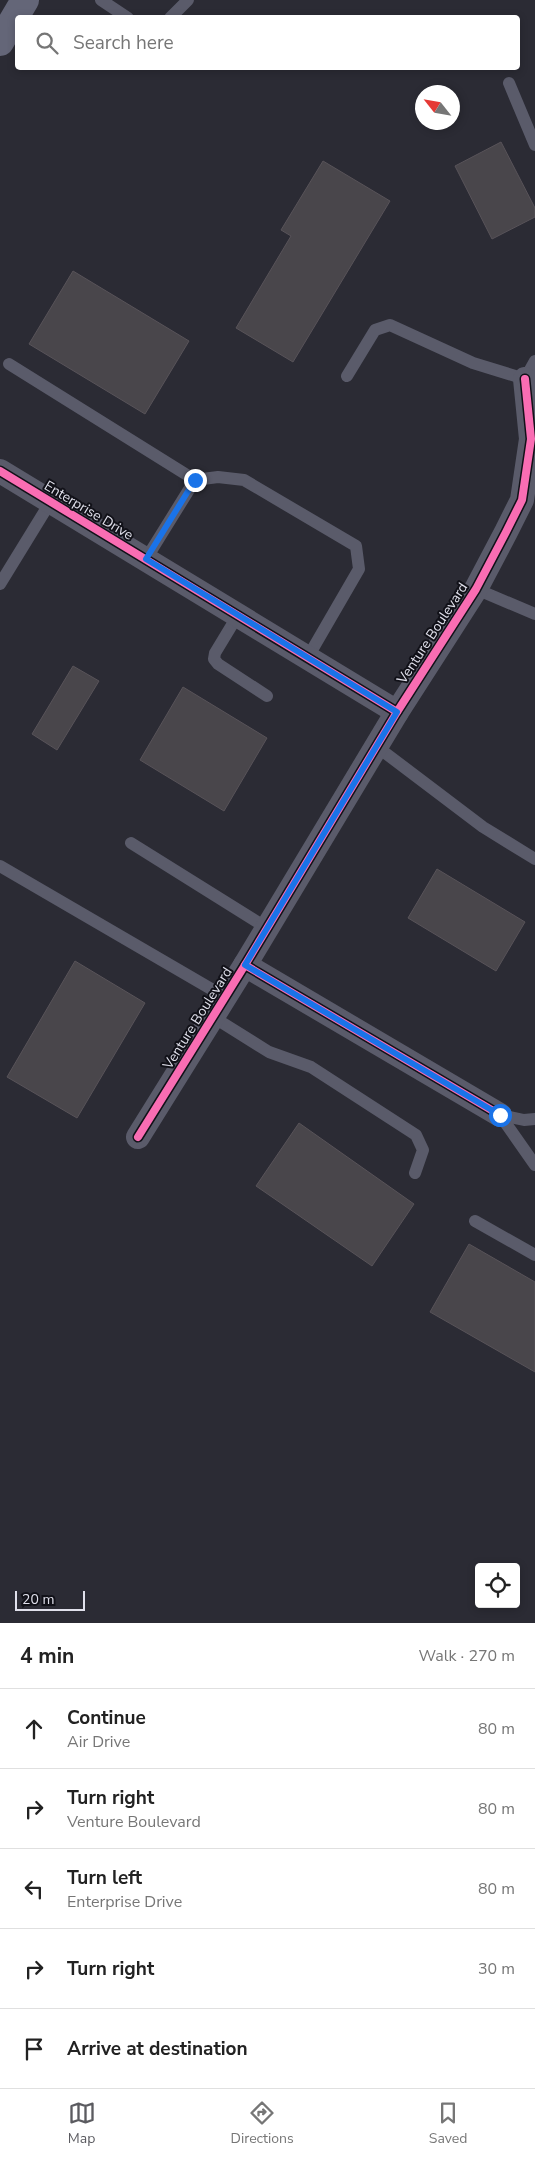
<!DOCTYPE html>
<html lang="en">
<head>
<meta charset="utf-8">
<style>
  :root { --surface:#fff; --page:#f2f2f2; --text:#222; --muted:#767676; --line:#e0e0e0; --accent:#5b5b60 }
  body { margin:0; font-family:"Nunito Sans",sans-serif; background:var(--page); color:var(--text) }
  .controls { position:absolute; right:15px; bottom:15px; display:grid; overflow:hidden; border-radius:5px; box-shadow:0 2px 8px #0003 }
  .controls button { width:45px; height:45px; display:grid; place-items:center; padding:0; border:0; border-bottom:1px solid var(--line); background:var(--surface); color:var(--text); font:25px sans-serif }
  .compass { position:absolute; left:415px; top:85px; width:45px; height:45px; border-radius:50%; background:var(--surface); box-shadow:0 2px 8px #0003; rotate:301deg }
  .scale { position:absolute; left:15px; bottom:12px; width:70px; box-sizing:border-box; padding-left:5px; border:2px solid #e0e0eb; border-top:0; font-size:14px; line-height:18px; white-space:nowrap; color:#e0e0eb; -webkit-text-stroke:4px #111118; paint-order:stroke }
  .stop { position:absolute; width:15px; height:15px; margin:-11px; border:4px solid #1a73e8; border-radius:50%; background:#fff }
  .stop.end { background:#1a73e8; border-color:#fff; box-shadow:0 1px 5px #0008 }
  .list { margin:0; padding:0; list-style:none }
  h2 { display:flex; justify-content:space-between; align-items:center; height:65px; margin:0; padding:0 20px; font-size:21px }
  h2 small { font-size:16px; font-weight:400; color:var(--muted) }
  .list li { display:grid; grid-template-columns:32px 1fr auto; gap:15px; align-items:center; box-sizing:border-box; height:80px; padding:0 20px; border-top:1px solid var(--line) }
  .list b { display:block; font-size:19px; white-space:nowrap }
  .list p { margin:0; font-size:16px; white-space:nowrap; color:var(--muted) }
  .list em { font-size:16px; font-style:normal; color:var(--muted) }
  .icon { flex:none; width:28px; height:28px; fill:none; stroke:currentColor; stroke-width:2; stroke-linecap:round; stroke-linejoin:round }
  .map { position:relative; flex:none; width:535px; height:1623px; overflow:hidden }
  .search { position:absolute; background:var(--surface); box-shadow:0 2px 8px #0003; left:15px; right:15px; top:15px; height:55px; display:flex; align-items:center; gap:12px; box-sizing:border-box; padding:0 18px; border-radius:5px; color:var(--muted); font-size:19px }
  .sheet { height:465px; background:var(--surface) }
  nav { display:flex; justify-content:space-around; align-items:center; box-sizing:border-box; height:70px; border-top:1px solid var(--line); background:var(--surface); font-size:14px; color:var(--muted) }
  nav a { display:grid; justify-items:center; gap:2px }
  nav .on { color:var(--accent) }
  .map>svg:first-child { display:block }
</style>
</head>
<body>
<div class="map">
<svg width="535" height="1623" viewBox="0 0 535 1623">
  <rect width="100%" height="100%" fill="#2b2b34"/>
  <g fill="#49464b" stroke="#585359">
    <path d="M501,142l34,66v9l-43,22 -37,-73z"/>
    <path d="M323,161l67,40 -97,161 -57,-34 55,-92 -10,-6z"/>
    <path d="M73,271l116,70 -44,73 -116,-70z"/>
    <path d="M73,666l26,15 -42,69 -25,-16z"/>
    <path d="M183,687l84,51 -43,73 -84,-51z"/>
    <path d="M437,869l88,53 -29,49 -88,-53z"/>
    <path d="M75,961l70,42 -68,115 -70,-41z"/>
    <path d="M299,1123l115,81 -42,62 -116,-80z"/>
    <path d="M469,1244l66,38v90l-105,-60z"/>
  </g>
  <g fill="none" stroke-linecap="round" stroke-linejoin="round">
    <g stroke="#5a5b6a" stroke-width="12">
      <path d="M101,0l27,18"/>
      <path d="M170,18l18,-18"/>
      <path d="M509,83l26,62"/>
      <path d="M9,364l186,116"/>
      <path d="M347,376l28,-46 15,-5 83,38 52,16 10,-18"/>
      <path d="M146,559l49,-79 23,-3 26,3 112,66 3,23 -51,88"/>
      <path d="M0,584l51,-83"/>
      <path d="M476,589l59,25"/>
      <path d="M238,615l-23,38 -1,6 4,5 49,32"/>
      <path d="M376,746l107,81 52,32"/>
      <path d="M131,843l136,85"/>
      <path d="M0,866l225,131"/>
      <path d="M213,1017l56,35 42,15 105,68 7,15 -8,23"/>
      <path d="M500,1115l35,50"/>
      <path d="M500,1115l24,5 11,-1"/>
      <path d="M475,1221l60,34"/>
    </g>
    <g stroke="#5a5b6a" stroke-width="24">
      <path d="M0,471l397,241"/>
      <path d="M245,965l255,150"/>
      <path d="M138,1137l107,-172 152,-253 79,-123 30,-57 16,-32 9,-61 -6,-60"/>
    </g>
    <path stroke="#646678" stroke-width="28" d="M0,42l25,-42"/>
    <defs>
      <g id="cycleway">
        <path d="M0,471l397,241"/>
        <path d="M245,965l255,150"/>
        <path d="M138,1137l107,-172 152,-253 79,-123 30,-57 16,-32 9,-61 -6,-60"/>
      </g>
    </defs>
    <use href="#cycleway" stroke="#111118" stroke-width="11"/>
    <use href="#cycleway" stroke="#f96db3" stroke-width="8"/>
  </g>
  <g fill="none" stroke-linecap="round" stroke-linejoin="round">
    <path stroke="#1a73e8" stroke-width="6" d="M195,480l-49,79 251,153 -152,253 255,150"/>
  </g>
  <g text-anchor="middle" stroke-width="4" stroke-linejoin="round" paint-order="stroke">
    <g font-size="14" fill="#e0e0eb" stroke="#111118">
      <text transform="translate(89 510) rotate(31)" y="5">Enterprise Drive</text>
      <text transform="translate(432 633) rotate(-57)" y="5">Venture Boulevard</text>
      <text transform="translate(197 1018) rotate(-58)" y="5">Venture Boulevard</text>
    </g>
  </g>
</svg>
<div class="controls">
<button><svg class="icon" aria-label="locate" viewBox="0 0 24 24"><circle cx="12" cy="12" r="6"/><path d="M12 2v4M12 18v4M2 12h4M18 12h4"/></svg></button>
</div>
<svg class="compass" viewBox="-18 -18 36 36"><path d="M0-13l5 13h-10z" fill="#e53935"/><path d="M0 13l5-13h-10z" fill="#767676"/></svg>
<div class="scale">20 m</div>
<div class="stop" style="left:500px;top:1115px"></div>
<div class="stop end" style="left:195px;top:480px"></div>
<div class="search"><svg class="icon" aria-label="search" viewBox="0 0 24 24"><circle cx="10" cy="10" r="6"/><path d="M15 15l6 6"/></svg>Search here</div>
</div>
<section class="sheet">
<h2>4 min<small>Walk · 270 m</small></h2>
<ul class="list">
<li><svg class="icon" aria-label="ahead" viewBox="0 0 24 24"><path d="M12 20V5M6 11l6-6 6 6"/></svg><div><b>Continue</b><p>Air Drive</p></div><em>80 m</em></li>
<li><svg class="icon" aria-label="right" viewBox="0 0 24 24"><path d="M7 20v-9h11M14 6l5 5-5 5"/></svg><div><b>Turn right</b><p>Venture Boulevard</p></div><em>80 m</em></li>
<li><svg class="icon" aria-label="left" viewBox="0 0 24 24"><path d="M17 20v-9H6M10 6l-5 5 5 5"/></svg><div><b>Turn left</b><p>Enterprise Drive</p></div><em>80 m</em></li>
<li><svg class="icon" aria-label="right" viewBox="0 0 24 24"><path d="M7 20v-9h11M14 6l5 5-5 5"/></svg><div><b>Turn right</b></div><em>30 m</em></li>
<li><svg class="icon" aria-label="arrive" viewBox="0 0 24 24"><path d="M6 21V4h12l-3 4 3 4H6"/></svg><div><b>Arrive at destination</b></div></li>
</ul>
</section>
<nav>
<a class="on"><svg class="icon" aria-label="map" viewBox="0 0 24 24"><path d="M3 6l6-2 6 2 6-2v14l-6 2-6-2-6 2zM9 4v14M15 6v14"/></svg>Map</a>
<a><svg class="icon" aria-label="directions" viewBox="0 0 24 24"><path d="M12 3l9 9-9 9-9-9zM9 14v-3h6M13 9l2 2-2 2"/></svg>Directions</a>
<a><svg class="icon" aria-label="saved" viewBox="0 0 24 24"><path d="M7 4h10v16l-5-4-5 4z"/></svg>Saved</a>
</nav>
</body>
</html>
